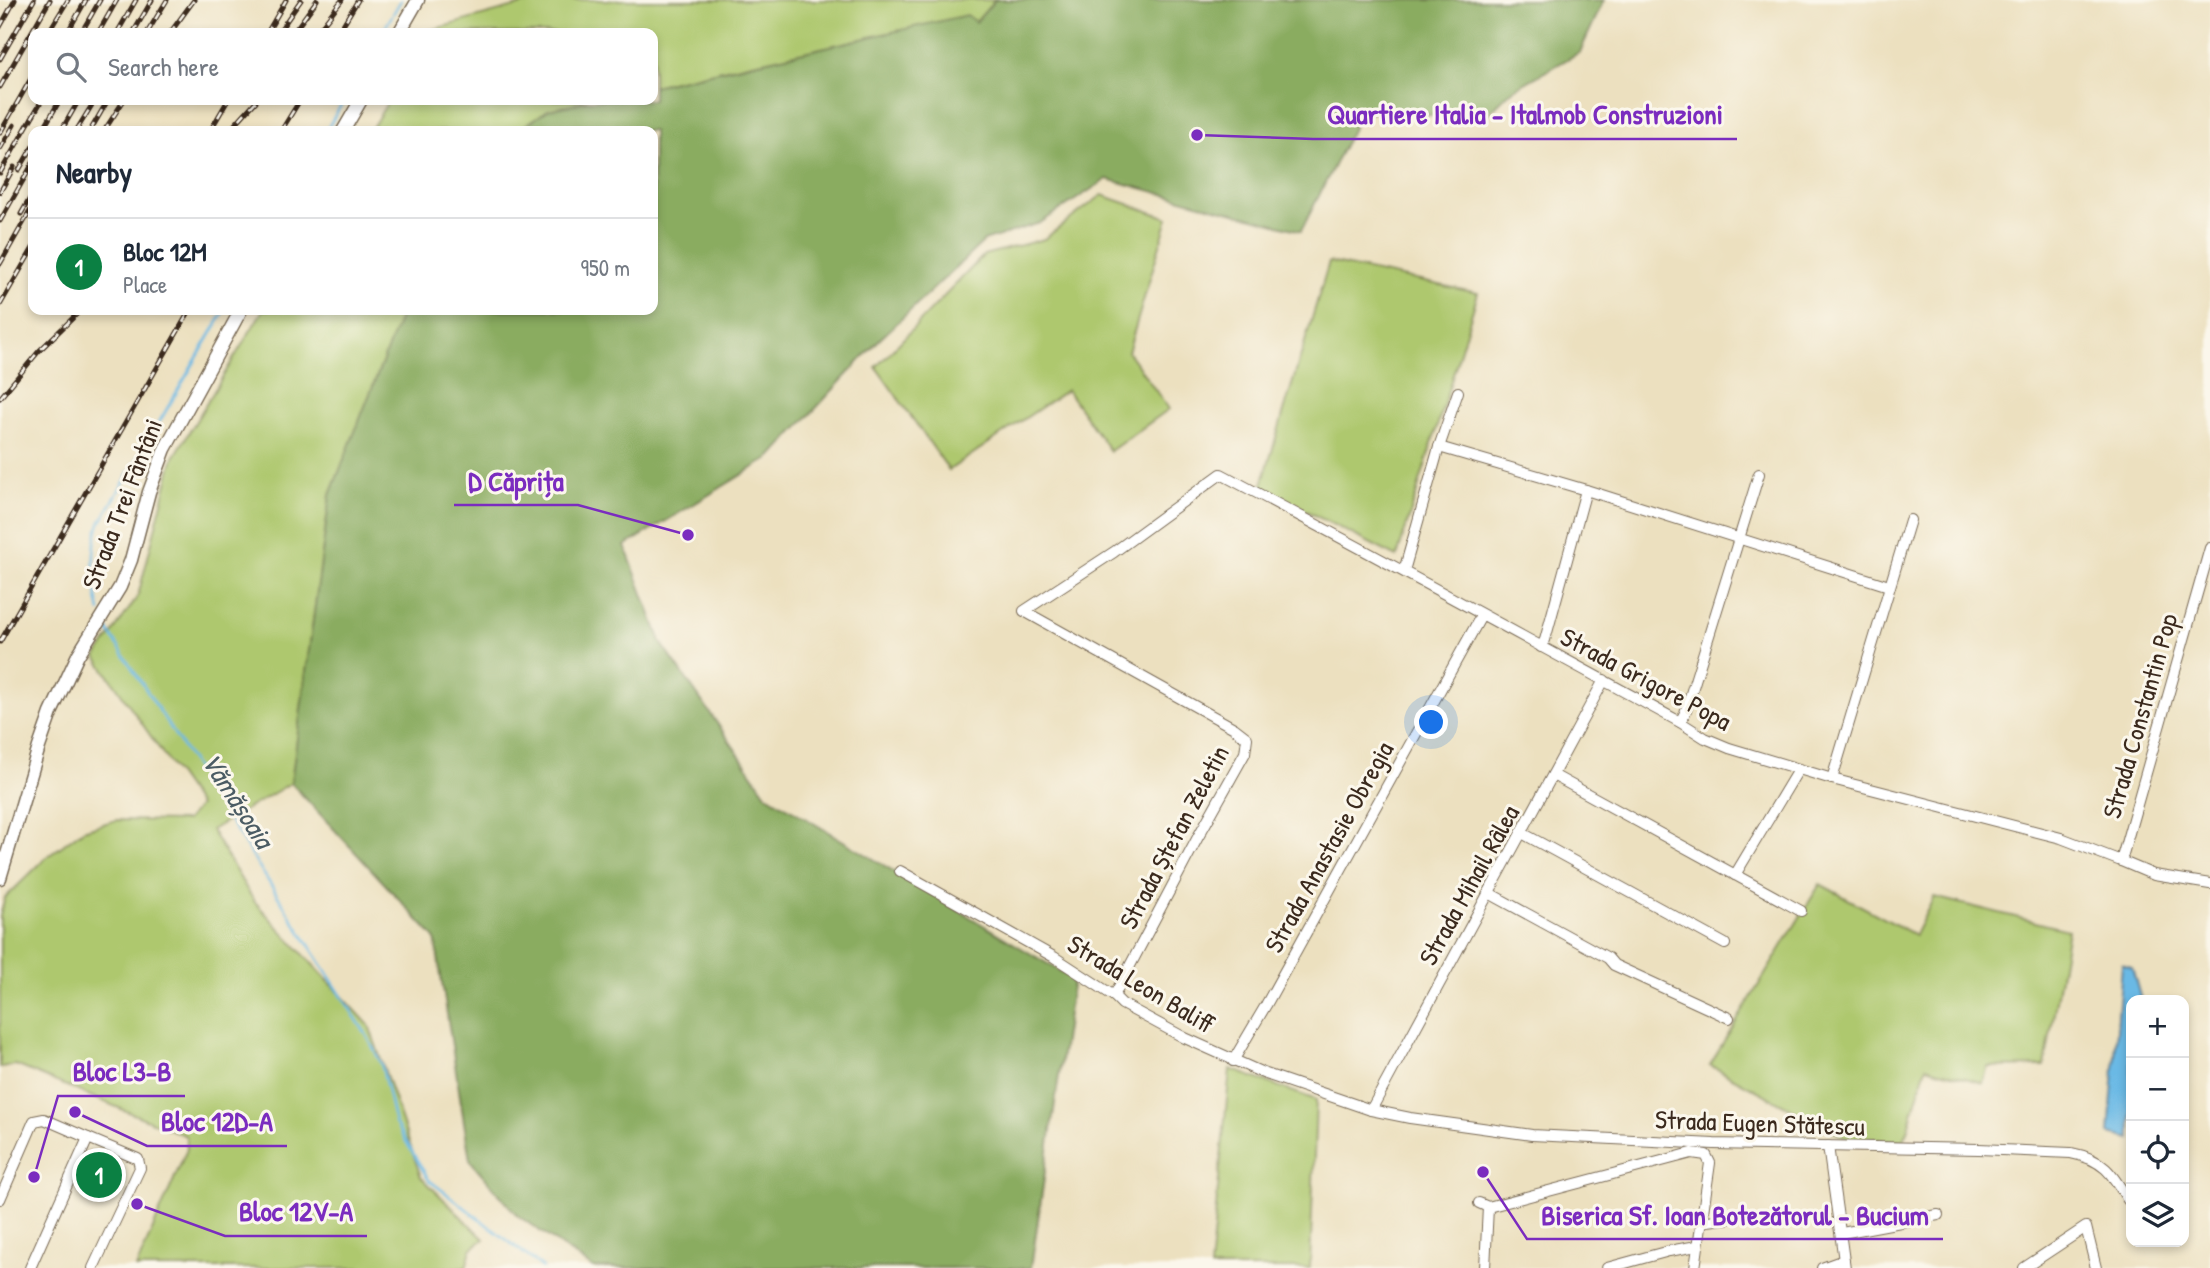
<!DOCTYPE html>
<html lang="en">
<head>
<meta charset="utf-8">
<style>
  :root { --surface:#fff; --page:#f2f2f3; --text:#1f2937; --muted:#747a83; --line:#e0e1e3; --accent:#0b8043 }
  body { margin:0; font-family:"Patrick Hand",sans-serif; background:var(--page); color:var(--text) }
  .controls { position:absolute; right:21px; bottom:21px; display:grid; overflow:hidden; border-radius:14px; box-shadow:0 4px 10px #0003 }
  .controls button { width:63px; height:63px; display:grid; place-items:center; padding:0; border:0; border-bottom:2px solid var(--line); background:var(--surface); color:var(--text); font:35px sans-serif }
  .you { position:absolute; left:1432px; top:723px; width:24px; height:24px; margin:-18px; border:5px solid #fff; border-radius:50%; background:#1a73e8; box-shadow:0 0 0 10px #1a73e833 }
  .badge { display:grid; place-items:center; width:46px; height:46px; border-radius:50%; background:var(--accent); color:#fff; font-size:23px; font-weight:700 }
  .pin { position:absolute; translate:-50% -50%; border:4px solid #fff; box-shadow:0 2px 7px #0006 }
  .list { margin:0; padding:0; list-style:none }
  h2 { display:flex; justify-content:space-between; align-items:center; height:91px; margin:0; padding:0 28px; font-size:30px }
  h2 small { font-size:23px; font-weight:400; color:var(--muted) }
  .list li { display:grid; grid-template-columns:46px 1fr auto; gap:21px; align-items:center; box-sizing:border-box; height:98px; padding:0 28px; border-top:2px solid var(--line) }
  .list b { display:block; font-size:26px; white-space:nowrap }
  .list p { margin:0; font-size:23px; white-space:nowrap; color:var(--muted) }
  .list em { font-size:23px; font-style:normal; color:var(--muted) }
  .icon { flex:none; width:38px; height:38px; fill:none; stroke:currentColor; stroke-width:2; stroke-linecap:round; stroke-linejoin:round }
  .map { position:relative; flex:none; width:2210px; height:1268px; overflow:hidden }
  .search { position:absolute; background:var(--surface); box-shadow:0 4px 10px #0003; left:28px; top:28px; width:630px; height:77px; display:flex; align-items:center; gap:18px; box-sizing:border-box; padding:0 24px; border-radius:14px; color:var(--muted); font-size:26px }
  .panel { position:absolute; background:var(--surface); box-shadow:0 4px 10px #0003; left:28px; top:126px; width:630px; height:189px; border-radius:14px }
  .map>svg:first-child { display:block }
</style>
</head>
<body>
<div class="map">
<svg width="2210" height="1268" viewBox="0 0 2210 1268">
  <rect width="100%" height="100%" fill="#fbf7ec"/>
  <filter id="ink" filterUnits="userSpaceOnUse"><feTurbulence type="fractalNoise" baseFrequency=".0143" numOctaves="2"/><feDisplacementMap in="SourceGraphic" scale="14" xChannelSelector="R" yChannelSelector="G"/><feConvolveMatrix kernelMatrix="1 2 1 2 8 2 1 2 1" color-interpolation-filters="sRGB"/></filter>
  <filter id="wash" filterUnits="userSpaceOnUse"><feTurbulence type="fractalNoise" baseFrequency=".00686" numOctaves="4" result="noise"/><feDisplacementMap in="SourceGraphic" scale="28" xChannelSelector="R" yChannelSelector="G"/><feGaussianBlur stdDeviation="1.57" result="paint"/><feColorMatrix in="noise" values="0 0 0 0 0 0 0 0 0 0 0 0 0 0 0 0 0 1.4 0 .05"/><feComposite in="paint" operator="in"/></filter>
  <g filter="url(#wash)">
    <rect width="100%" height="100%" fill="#ece0bf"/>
    <g fill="#aec86e" stroke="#747946" stroke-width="2">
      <path d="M540,0h455l-19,22 -224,41 -99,23v-53h-224l2,-3z"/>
      <path d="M389,100h203l-44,10 -31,21h-147z"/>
      <path d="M1102,195l66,23 -40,134 41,57 -59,42 -43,-61 -118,80 -73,-103 108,-112 60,-16z"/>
      <path d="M1329,262l149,31 -81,264 -136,-69z"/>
      <path d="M263,310h140l-73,185 -39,288 -80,47 43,71 115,124 52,152 63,62 -13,10 -5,19h-330l51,-119 -1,-13 -170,-71 -16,2v-151l5,-18 42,-41 36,-27 33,-10 70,1 13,-15 -103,-149 42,-61 35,-137z"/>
      <path d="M1820,884l95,51 19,-38 134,33 -23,136 -57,1 -5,16 -57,-16 -22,74 -59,-3 -135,-73z"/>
      <path d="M1230,1069l86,31 -6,168h-100z"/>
    </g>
    <path fill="#8aac61" stroke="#626b40" stroke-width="2" d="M995,0h609l-24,52 -69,39 -27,27 -123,-6 -60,119 -194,-52 -67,44 -56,18 -105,99 -108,117 -146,89 37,98 105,151 306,184 -42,289h-438l-76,-53 -47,-55 -35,-222 -144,-155 39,-288 73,-185h250v-179h-136l31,-21 44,-10h61v-14l314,-71 9,7z"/>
    <path fill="#6ab9e5" stroke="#527282" stroke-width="2" d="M2122,964l10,3 9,33h-10v139l-22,-5z"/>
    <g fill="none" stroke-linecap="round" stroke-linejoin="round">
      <g stroke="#6ab9e5" stroke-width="2.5">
        <path d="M382,33l19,-33"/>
        <path d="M326,131l18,-31"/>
        <path d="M100,611c-7,-29 -10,-60 0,-88l125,-213"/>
        <path d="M104,624l262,410 15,29 14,60 34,57 114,88"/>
      </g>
    </g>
  </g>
  <g filter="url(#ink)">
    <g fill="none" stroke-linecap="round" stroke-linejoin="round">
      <defs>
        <g id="minor">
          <path d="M1439,447l147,43 303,96"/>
          <path d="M2210,548l-89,313 33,14 56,9"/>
          <path d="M1404,571l35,-124 19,-55"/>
          <path d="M1541,647l4,-7 41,-150"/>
          <path d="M1680,722l5,-9 74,-239"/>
          <path d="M1553,775l248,136"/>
          <path d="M1832,779l78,-259"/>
          <path d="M1522,833l203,111"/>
          <path d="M900,871l154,86 60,39 8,8 63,34 78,35 108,37 39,8 122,17 182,9 265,5 92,4c32,6 41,20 57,47"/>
          <path d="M1735,875l63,-105"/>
          <path d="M1489,893l119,65 6,7 115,53"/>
          <path d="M1114,996l84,-159 47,-84 2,-15 -13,-10 -210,-117 90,-59 107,-78c154,81 306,165 459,248l25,16 24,10 103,31 229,59 60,23"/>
          <path d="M1233,1061l33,-56 215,-389"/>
          <path d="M1371,1110l233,-430"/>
          <path d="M1828,1146l17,122"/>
          <path d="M0,1199l34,-78 10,-2 44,19"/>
          <path d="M1479,1203l9,4 204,-54 14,2 4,8 -15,105"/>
          <path d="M1700,1222l38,-5"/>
          <path d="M1842,1233l96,-18"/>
          <path d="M30,1268l58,-130 50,21 2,9 -47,100"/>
          <path d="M1485,1268l3,-61"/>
          <path d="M1607,1268l62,-17 28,-5"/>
          <path d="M1822,1268l22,-8"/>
          <path d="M2024,1268l62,-41 10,41"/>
        </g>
        <g id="major">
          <path d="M399,33l19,-33"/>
          <path d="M343,131l18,-31"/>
          <path d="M0,878l39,-131 12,-34 27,-58 42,-68 11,-27 18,-68 16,-43 76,-139"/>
        </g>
      </defs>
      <use href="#minor" stroke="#796a56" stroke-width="12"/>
      <use href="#major" stroke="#796a56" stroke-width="15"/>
      <use href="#minor" stroke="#fff" stroke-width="10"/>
      <use href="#major" stroke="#fff" stroke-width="12"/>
      <defs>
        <g id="rail">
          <path d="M0,27l15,-27"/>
          <path d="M48,33l20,-33"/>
          <path d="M67,33l19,-33"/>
          <path d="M81,33l19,-33"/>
          <path d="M98,33l19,-33"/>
          <path d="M117,33l19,-33"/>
          <path d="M133,33l19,-33"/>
          <path d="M147,33l20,-33"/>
          <path d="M170,33l24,-33"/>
          <path d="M267,33l19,-33"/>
          <path d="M278,33l23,-33"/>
          <path d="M293,33l24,-33"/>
          <path d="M316,33l26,-33"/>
          <path d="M338,33l20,-33"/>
          <path d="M0,59l34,-59"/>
          <path d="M0,87l50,-87"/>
          <path d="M42,131l18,-31"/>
          <path d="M61,131l18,-31"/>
          <path d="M76,131l19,-31"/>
          <path d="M90,131l18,-31"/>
          <path d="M104,131l20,-31"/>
          <path d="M210,131l18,-31"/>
          <path d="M229,131l28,-31"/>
          <path d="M281,131l19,-31"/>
          <path d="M0,133l33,-58"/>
          <path d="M0,149l14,-24"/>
          <path d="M19,170l14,-24"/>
          <path d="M0,173l42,-73"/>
          <path d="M0,192l14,-25"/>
          <path d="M21,214l12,-21"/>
          <path d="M0,221l33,-58"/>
          <path d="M0,264l33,-58"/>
          <path d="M0,305l33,-57"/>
          <path d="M0,398l39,-47 42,-41"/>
          <path d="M0,642l190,-332"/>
        </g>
      </defs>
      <use href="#rail" stroke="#3b2a1e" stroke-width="5"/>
      <use href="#rail" stroke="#fbf7ec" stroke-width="2.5" stroke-dasharray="8" stroke-linecap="butt"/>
    </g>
  </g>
  <g text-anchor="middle" stroke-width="6" stroke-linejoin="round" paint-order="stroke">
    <g font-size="26" fill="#3b2a1e" stroke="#fbf7ec">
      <text transform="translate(122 504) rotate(-69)" y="9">Strada Trei Fântâni</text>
      <text transform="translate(1646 679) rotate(28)" y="9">Strada Grigore Popa</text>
      <text transform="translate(2140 716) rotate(-74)" y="9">Strada Constantin Pop</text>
      <text transform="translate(1174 837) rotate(-62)" y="9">Strada Ștefan Zeletin</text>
      <text transform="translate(1329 847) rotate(-61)" y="9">Strada Anastasie Obregia</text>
      <text transform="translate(1469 885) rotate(-61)" y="9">Strada Mihail Râlea</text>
      <text transform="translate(1141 984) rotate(31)" y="9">Strada Leon Baliff</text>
      <text transform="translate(1760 1123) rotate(2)" y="9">Strada Eugen Stătescu</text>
    </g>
    <g font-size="28" font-style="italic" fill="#4b5c64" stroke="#fbf7ec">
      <text transform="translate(238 800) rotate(57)" y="10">Vămășoaia</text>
    </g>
  </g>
  <path fill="none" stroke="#7b2cbf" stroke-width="2.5" d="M1197 135L1313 139H1737M688 535L578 505H454M34 1177L58 1096H185M75 1112L147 1146H287M137 1204L225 1236H367M1483 1172L1527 1239H1943"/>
  <g fill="#7b2cbf" stroke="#fbf7ec" stroke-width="2.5">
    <circle cx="1197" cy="135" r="7"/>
    <circle cx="688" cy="535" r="7"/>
    <circle cx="34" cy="1177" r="7"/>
    <circle cx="75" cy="1112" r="7"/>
    <circle cx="137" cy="1204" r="7"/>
    <circle cx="1483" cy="1172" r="7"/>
  </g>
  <g font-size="28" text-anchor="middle" font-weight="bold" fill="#7b2cbf" stroke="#fbf7ec" stroke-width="6" stroke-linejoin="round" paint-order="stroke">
    <text x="1525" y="124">Quartiere Italia - Italmob Construzioni</text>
    <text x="516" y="491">D Căprița</text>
    <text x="122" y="1081">Bloc L3-B</text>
    <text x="217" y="1131">Bloc 12D-A</text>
    <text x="296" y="1221">Bloc 12V-A</text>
    <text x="1735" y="1225">Biserica Sf. Ioan Botezătorul - Bucium</text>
  </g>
</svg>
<div class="controls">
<button>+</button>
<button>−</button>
<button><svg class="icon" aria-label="locate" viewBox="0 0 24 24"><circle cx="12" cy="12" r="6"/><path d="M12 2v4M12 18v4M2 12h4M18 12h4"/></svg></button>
<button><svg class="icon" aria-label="layers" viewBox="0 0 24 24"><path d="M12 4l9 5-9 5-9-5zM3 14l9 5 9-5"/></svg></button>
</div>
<div class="you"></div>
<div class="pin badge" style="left:99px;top:1175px">1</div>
<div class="search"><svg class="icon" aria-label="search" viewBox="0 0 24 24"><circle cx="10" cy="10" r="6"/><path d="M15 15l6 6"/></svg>Search here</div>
<section class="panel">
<h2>Nearby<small></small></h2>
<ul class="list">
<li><span class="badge">1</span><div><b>Bloc 12M</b><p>Place</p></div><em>950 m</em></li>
</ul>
</section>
</div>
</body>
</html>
